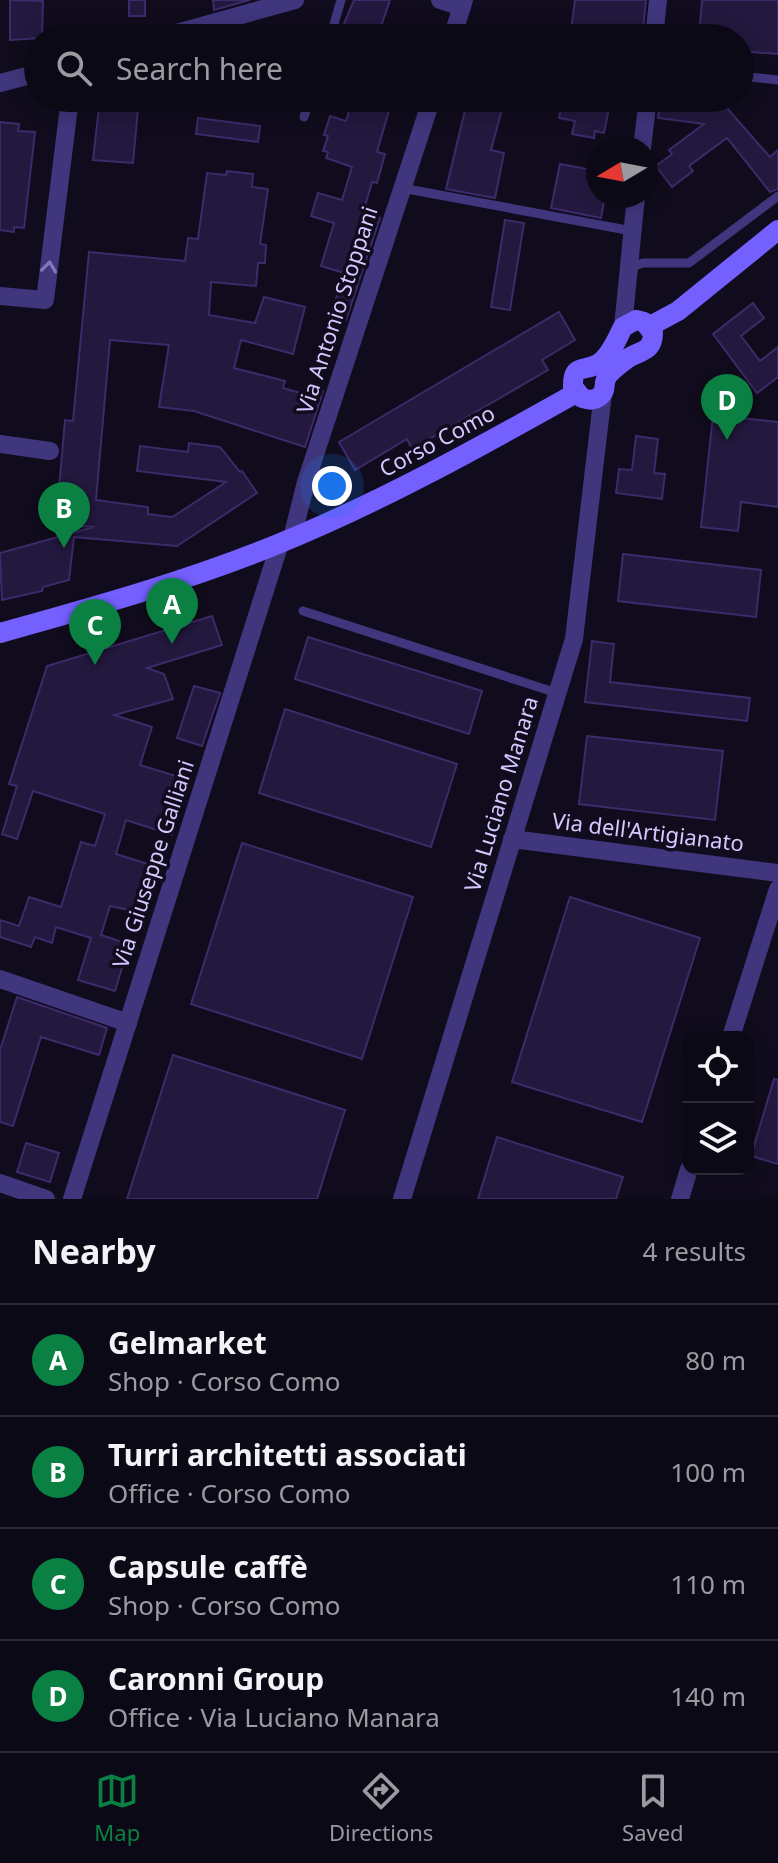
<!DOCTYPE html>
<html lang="en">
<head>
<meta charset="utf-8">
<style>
  :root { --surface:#0c0916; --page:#15121f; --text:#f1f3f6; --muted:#9a9aa1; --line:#2c2a35; --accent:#0b8043 }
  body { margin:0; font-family:"Noto Sans",sans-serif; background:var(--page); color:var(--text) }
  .controls { position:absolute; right:24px; bottom:24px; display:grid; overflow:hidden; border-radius:16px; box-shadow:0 4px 20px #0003 }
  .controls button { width:72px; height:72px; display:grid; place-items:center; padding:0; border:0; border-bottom:2px solid var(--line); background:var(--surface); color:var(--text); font:40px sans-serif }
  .compass { position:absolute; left:586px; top:136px; width:72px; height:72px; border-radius:50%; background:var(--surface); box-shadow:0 4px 20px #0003; rotate:260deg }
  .you { position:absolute; left:332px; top:486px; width:28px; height:28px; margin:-20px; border:6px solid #fff; border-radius:50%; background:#1a73e8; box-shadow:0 0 0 12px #1a73e833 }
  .badge { display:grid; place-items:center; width:52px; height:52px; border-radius:50%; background:var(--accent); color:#fff; font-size:26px; font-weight:700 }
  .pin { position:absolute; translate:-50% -66px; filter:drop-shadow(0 2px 4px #0008) }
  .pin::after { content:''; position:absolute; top:42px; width:28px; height:24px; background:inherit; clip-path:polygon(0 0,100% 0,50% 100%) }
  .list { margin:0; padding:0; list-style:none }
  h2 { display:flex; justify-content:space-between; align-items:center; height:104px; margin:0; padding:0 32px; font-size:34px }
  h2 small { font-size:26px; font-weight:400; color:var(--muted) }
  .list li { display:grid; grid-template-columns:52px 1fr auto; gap:24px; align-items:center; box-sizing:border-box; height:112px; padding:0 32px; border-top:2px solid var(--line) }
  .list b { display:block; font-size:30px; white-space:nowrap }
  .list p { margin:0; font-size:26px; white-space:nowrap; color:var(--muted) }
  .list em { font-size:26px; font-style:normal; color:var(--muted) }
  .icon { flex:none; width:44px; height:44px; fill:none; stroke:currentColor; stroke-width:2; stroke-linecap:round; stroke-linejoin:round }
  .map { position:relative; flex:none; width:778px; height:1199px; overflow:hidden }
  .search { position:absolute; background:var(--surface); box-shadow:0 4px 20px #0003; left:24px; right:24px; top:24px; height:88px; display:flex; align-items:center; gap:20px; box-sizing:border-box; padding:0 28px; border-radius:44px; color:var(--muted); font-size:30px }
  .sheet { height:552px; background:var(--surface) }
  nav { display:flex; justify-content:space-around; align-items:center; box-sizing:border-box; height:112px; border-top:2px solid var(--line); background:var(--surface); font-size:22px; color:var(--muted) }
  nav a { display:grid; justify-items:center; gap:4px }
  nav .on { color:var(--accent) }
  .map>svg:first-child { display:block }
</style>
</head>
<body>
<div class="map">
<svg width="778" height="1199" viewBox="0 0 778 1199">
  <rect width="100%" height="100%" fill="#100c1d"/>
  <g fill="#23183e" stroke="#3d2a6a" stroke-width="2">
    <path d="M10,0l33,1 -1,37 -32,2z"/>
    <rect x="129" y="0" width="16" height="16"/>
    <path d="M213,0h37l-36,10z"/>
    <path d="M354,0h36l-13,38h-39z"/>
    <path d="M575,0h71l-4,38h-72z"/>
    <path d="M702,0h76v54l-38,-3v-13h-41z"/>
    <path d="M100,98h39l-6,65 -40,-3z"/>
    <path d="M353,98h21l-1,4 17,5 -13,45 8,2 -8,29 -5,-1 -9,31 17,5 -34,102 -15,-5 13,-42 -23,-7 13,-43 -23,-7 7,-23 24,7 10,-33 -26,-9 2,-6 -5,-1 5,-15 -4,-1 6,-19 16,5z"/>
    <path d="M468,98h37l-14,52 13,3 -9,45 -49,-9z"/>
    <path d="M563,98h48l-7,35 -9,-2 -1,7 -22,-4 3,-13 -16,-3z"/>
    <path d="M718,98l52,59 8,-7v39l-8,3 -43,-54 -38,28 4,5 -21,16 -16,-21 16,-12 -3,-4 35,-26 -46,-6 2,-17 37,4 6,6z"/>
    <path d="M198,118l62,8 -2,16 -62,-8z"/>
    <path d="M0,122l19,2 -1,7 17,1 -11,96 -10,-1v5l-14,-2z"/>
    <path d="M560,164l38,7v25h7l-4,22 -50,-10z"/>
    <path d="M227,171l26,3 -1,13 16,2 -8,55 6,1 -1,18h-7l-2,23 -45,-4 -2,33 46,8 9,-26 41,10 -12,47 -52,-14 -7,28 51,13 -2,7 24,7 2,-8 14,4 -18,56 -111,-36 -35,-4 10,-62 -59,-5 -14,160 52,7v7l24,3 8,-5 46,-30 -89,-11 3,-25 48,6 1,-9 31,4 20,25 2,-1 15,22 -80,53 -103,-9 -5,43 -26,7 -1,4 -40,9 -2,-47 94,-26 -42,-3 4,-36h3l6,-68 8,1 16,-169 96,9 3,-23 10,1 9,-66 19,2z"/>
    <path d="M505,220l19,3 -14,87 -19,-3z"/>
    <path d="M753,303l11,15 -23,18 19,25 18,-14v30l-21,16 -44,-59z"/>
    <path d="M559,312l16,28 -33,20 6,10 -136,79 -5,-10 -52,31 -16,-28z"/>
    <path d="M713,415l65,7v85l-37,-5 -3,29 -37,-4z"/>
    <path d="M636,436l22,3 -4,34 11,1 -3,25 -46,-6 3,-24 13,1z"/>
    <path d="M623,554l138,16 -5,47 -138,-16z"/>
    <path d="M212,616l10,29 -75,23 17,6 9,25 -59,16 38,12 -12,38 49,15 -17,55 -46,-15 -10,34 32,10 -15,47 -23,-5 -9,29 24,8 -7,23 4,2 -7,23 -37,-11 13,-42 -35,-11 -4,16 -17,-6 -4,10 -31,-10v-17l19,6 10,-29 32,10 20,-65 14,4 10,-32 -72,-23 -16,48 -15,-5 15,-48 -8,-2 38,-118z"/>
    <path d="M308,637l174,54 -13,43 -174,-55z"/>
    <path d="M592,641l22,3 -4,38 140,16 -3,23 -162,-19z"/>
    <path d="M194,686l26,7 -18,53 -25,-8z"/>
    <path d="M285,709l172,55 -26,83 -172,-54z"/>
    <path d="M587,736l136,15 -8,69 -136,-16z"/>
    <path d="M242,843l171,54 -51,162 -171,-55z"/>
    <path d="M570,897l130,41 -58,184 -130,-40z"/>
    <path d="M17,997l90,31 -8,27 -58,-18 -28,89 -13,-4v-72z"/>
    <path d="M173,1055l172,55 -28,89h-190z"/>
    <path d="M774,1079l4,1v84l-27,-8z"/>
    <path d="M497,1137l126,40 -7,22h-138z"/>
    <path d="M26,1143l33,10 -9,29 -33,-10z"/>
  </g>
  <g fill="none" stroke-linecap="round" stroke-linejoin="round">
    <g stroke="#40367d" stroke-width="9">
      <path d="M330,38l11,-38"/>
      <path d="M740,76l38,4"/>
      <path d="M304,117l6,-19"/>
      <path d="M402,188l230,43"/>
      <path d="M628,268l15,-5h46l89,-67"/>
      <path d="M303,611l254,82"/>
    </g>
    <g stroke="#40367d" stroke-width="18">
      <path d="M440,0l22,7"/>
      <path d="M159,38l136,-38"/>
      <path d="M452,38l12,-38"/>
      <path d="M654,38l4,-38"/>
      <path d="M0,83l38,-10"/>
      <path d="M642,148l6,-50"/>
      <path d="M0,296l45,4 25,-202"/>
      <path d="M623,327l13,-131"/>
      <path d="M0,444l50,7"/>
      <path d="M292,538l14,-56 126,-384"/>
      <path d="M512,839l266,34"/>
      <path d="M0,979l128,44"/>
      <path d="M731,1037l47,-148"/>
      <path d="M0,1183l46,16"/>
      <path d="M72,1199l208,-656"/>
      <path d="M402,1199l172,-560 29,-246"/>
      <path d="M680,1199l9,-30"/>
    </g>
    <g stroke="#745fff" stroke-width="20">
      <path d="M636,320l8,2 9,11c0,21 -16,17 -29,28 -5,4 -16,12 -18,18 -3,7 1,11 -6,17 -6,5 -11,4 -18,2l-9,-11c-1,-24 11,-15 25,-23 12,-7 19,-25 25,-37z"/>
      <path d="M650,326l28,-15 100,-81"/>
      <path d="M0,633c93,-26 188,-52 278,-89 103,-42 200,-96 298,-151"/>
    </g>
  </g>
  <defs><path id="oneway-chevron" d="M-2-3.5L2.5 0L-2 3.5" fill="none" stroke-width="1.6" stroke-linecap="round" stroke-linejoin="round" transform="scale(2)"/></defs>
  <use stroke="#8378b8" href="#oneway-chevron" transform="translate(49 267) rotate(-83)"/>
  <g text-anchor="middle" stroke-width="7" stroke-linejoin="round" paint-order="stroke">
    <g font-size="22" fill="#d4c8ff" stroke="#100c1d">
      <text transform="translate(337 310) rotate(-72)" y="8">Via Antonio Stoppani</text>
      <text transform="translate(437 441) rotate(-28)" y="8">Corso Como</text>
      <text transform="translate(501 794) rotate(-73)" y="8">Via Luciano Manara</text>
      <text transform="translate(648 832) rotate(7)" y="8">Via dell'Artigianato</text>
      <text transform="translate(153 864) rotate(-72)" y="8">Via Giuseppe Galliani</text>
    </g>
  </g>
</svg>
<div class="controls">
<button><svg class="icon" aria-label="locate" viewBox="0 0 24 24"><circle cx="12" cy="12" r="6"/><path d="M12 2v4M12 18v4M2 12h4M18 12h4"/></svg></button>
<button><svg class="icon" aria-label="layers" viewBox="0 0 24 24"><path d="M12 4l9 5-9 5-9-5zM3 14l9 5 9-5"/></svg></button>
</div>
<svg class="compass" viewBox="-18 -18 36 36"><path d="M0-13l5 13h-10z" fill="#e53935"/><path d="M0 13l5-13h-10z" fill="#9a9aa1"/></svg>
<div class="you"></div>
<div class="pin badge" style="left:172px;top:644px">A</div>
<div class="pin badge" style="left:64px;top:548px">B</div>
<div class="pin badge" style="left:95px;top:665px">C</div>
<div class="pin badge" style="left:727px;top:440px">D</div>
<div class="search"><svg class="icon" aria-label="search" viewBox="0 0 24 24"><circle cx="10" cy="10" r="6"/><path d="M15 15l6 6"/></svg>Search here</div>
</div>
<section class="sheet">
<h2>Nearby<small>4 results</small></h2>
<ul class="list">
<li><span class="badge">A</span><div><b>Gelmarket</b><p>Shop · Corso Como</p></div><em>80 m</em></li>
<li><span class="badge">B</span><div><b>Turri architetti associati</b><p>Office · Corso Como</p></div><em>100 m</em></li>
<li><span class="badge">C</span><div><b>Capsule caffè</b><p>Shop · Corso Como</p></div><em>110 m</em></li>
<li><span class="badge">D</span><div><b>Caronni Group</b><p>Office · Via Luciano Manara</p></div><em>140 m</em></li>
</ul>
</section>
<nav>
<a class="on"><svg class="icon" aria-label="map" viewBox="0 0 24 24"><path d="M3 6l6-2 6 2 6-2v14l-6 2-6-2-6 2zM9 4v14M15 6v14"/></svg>Map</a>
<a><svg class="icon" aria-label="directions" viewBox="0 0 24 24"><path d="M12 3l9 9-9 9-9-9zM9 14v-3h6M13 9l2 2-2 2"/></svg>Directions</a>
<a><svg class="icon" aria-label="saved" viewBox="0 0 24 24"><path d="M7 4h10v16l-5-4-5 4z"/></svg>Saved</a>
</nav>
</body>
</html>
